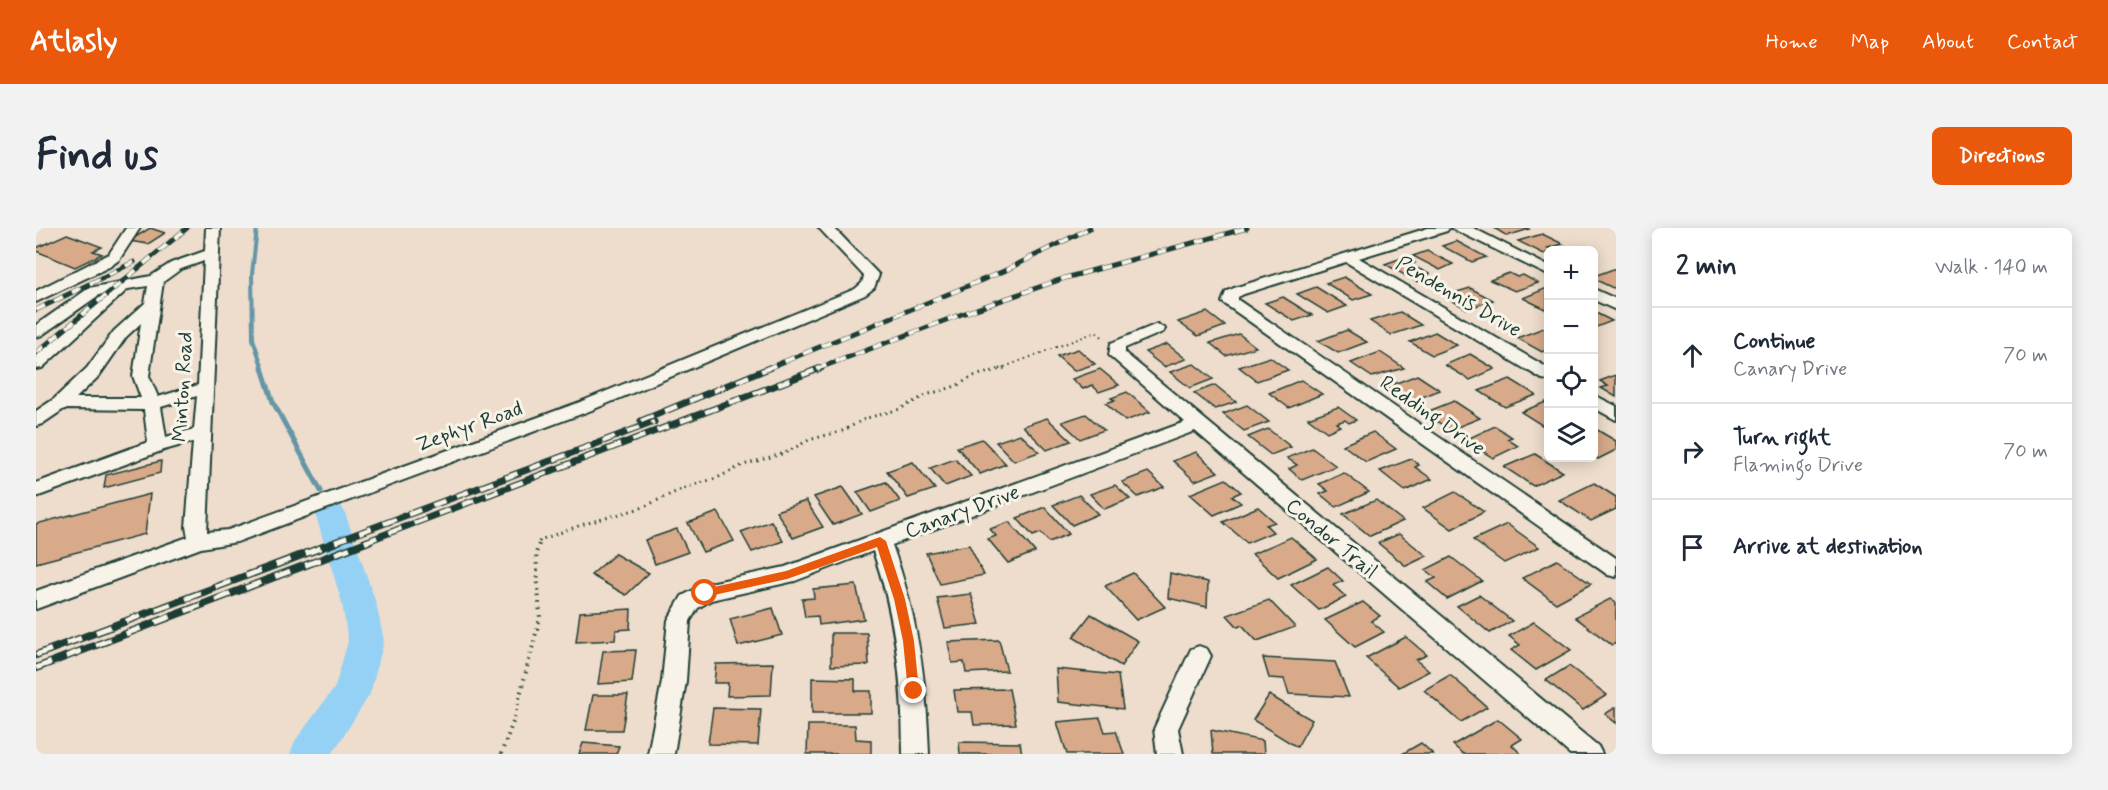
<!DOCTYPE html>
<html lang="en">
<head>
<meta charset="utf-8">
<style>
  :root { --surface:#fff; --page:#f2f2f3; --text:#1f2937; --muted:#747a83; --line:#e0e1e3; --accent:#ea580c }
  body { margin:0; font-family:Mynerve,sans-serif; background:var(--page); color:var(--text) }
  .controls { position:absolute; right:18px; top:18px; display:grid; overflow:hidden; border-radius:9px; box-shadow:0 3px 15px #0003 }
  .controls button { width:54px; height:54px; display:grid; place-items:center; padding:0; border:0; border-bottom:2px solid var(--line); background:var(--surface); color:var(--text); font:30px sans-serif }
  .stop { position:absolute; width:18px; height:18px; margin:-14px; border:4px solid #ea580c; border-radius:50%; background:#fff }
  .stop.end { background:#ea580c; border-color:#fff; box-shadow:0 2px 6px #0008 }
  .list { margin:0; padding:0; list-style:none }
  h2 { display:flex; justify-content:space-between; align-items:center; height:78px; margin:0; padding:0 24px; font-size:26px }
  h2 small { font-size:20px; font-weight:400; color:var(--muted) }
  .list li { display:grid; grid-template-columns:39px 1fr auto; gap:18px; align-items:center; box-sizing:border-box; height:96px; padding:0 24px; border-top:2px solid var(--line) }
  .list b { display:block; font-size:22px; white-space:nowrap }
  .list p { margin:0; font-size:20px; white-space:nowrap; color:var(--muted) }
  .list em { font-size:20px; font-style:normal; color:var(--muted) }
  .icon { flex:none; width:33px; height:33px; fill:none; stroke:currentColor; stroke-width:2; stroke-linecap:round; stroke-linejoin:round }
  .map { position:relative; flex:none; width:1580px; height:526px; overflow:hidden; border-radius:9px }
  header { display:flex; align-items:center; gap:36px; box-sizing:border-box; height:84px; padding:0 30px; background:var(--accent); color:#fff }
  header strong { font-size:28px }
  nav { display:flex; gap:33px; margin-inline-start:auto; font-size:21px }
  .intro { display:flex; align-items:center; justify-content:space-between; box-sizing:border-box; height:144px; padding:0 36px }
  h1 { margin:0; font-size:42px }
  .button { padding:15px 27px; border-radius:9px; background:var(--accent); color:#fff; font-size:21px; font-weight:700 }
  main { display:flex; gap:36px; padding:0 36px }
  aside { flex:1; background:var(--surface); border-radius:9px; box-shadow:0 3px 15px #0003 }
  .map>svg:first-child { display:block }
</style>
</head>
<body>
<header>
<strong>Atlasly</strong>
<nav><a>Home</a><a>Map</a><a>About</a><a>Contact</a></nav>
</header>
<div class="intro"><h1>Find us</h1><a class="button">Directions</a></div>
<main>
<div class="map">
<svg width="1580" height="526" viewBox="0 0 1580 526">
  <rect width="100%" height="100%" fill="#edc"/>
  <filter id="ink" filterUnits="userSpaceOnUse"><feTurbulence type="fractalNoise" baseFrequency=".0167" numOctaves="2"/><feDisplacementMap in="SourceGraphic" scale="12" xChannelSelector="R" yChannelSelector="G"/><feConvolveMatrix kernelMatrix="1 2 1 2 8 2 1 2 1" color-interpolation-filters="sRGB"/></filter>
  <g filter="url(#ink)">
    <g fill="none" stroke-linecap="round" stroke-linejoin="round">
      <path stroke="#6596a7" stroke-width="4" d="M221,0l-5,46 1,65 10,30"/>
      <path stroke="#6596a7" stroke-width="5" d="M226,140l11,34 48,89"/>
      <path fill="#94d1f4" fill-rule="evenodd" d="M294,274l11,3 4,8 31,90 8,38 -14,53 -38,60h-42l5,-13 40,-54 13,-46 -6,-38 -27,-90 4,-8z"/>
    </g>
    <g fill="#d8aa8a" stroke="#1f3d34" stroke-width="1.5">
      <path d="M114,0l15,5 -17,11 -19,-3z"/>
      <path d="M1458,0h33l2,1 -22,7z"/>
      <path d="M31,6l35,13 -9,4 9,3 -27,13 -39,-16v-3z"/>
      <path d="M1506,6l21,10 -15,4 5,2 -9,4 -26,-13z"/>
      <path d="M1420,13l30,16 -14,5 -30,-16z"/>
      <path d="M1391,23l26,13 -13,6 -27,-14z"/>
      <path d="M1368,29l11,6 -4,2 18,9 -6,3 3,1 -9,4 -32,-18z"/>
      <path d="M1580,40v19l-3,1 -19,-9v-3z"/>
      <path d="M1473,45l8,4 6,-2 15,8 -23,8 -25,-11z"/>
      <path d="M1308,49l28,17 -19,6 -27,-17z"/>
      <path d="M1280,59l31,19 -19,7 -31,-19z"/>
      <path d="M1434,60l23,12 -26,9 -23,-13z"/>
      <path d="M1511,60v22l-24,-12z"/>
      <path d="M1247,69l29,18 -18,6 -29,-18z"/>
      <path d="M1171,84l18,14 -27,10 -20,-14z"/>
      <path d="M1364,84l21,13 -30,10 -21,-14z"/>
      <path d="M1558,84l18,9 -18,7z"/>
      <path d="M1510,99l2,1v21l-6,3 -25,-14z"/>
      <path d="M1311,102l20,12 -29,11 -20,-12z"/>
      <path d="M1399,104l22,13 -25,10 -22,-13z"/>
      <path d="M1203,106l17,13 -30,9 -16,-13z"/>
      <path d="M1131,116l19,15 -22,8 -19,-15z"/>
      <path d="M1042,121l17,15 -21,7 -17,-15z"/>
      <path d="M1344,124l24,16 -32,9 -21,-14z"/>
      <path d="M1434,126l25,15 -25,11 -25,-15z"/>
      <path d="M1234,129l18,13 -31,11 -18,-14z"/>
      <path d="M1158,136l19,15 -23,9 -20,-16z"/>
      <path d="M1064,141l19,16 -20,7 -7,-7 -9,4 -11,-10z"/>
      <path d="M1381,147l23,15 -31,12 -23,-15z"/>
      <path d="M1580,147v22l-15,-9 7,-2 -8,-5z"/>
      <path d="M1474,151l26,16 -31,12 -26,-16z"/>
      <path d="M1265,152l21,14 -33,14 -20,-15z"/>
      <path d="M1179,157l21,17 -21,7 -21,-16z"/>
      <path d="M1091,164l23,20 -25,9 -19,-18 9,-3 -4,-2z"/>
      <path d="M1418,173l26,17 -30,12 -26,-17z"/>
      <path d="M1512,173v28l-27,-17z"/>
      <path d="M1211,177l22,17 -25,9 -21,-17z"/>
      <path d="M1302,179l18,13 -7,3 -4,-3 -9,3 4,3 -13,6 -19,-14z"/>
      <path d="M1050,186l18,16 -24,9 -18,-17z"/>
      <path d="M1011,190l24,23 -24,9 -24,-24z"/>
      <path d="M1459,198l17,11 -5,2 11,7 -25,12 -28,-18z"/>
      <path d="M1558,200l22,13v9l-18,9 -4,-3z"/>
      <path d="M1232,201l23,18 -20,8 -23,-18z"/>
      <path d="M1337,204l23,17 -30,13 -23,-17z"/>
      <path d="M984,206l19,18 -25,9 -18,-19z"/>
      <path d="M946,211l24,25 -26,10 -23,-27z"/>
      <path d="M1276,220l24,18 -34,14 -13,-11 8,-4 -10,-7z"/>
      <path d="M1160,224l22,20 -23,9 -22,-20z"/>
      <path d="M1499,226l28,18 -30,14 -29,-19z"/>
      <path d="M919,231l16,17 -26,10 -15,-18z"/>
      <path d="M1375,231l8,6 -4,2 17,12 -27,12 -25,-20z"/>
      <path d="M125,233l-1,12 -56,15 2,-13z"/>
      <path d="M877,234l22,27 -27,9 -21,-27z"/>
      <path d="M1112,244l16,15 -26,10 -16,-15z"/>
      <path d="M1308,245l25,19 -33,15 -16,-13 8,-3 -9,-7z"/>
      <path d="M1190,251l15,13 -9,4 9,7 -27,12 -24,-21z"/>
      <path d="M850,254l14,19 -29,11 -14,-20z"/>
      <path d="M1558,255l22,14v12l-25,12 -32,-21z"/>
      <path d="M1079,257l15,14 -26,10 -14,-15z"/>
      <path d="M807,259l19,27 -29,11 -19,-28z"/>
      <path d="M1419,264l29,20 -32,17 -29,-21z"/>
      <path d="M114,266l-5,40 -109,29v-39z"/>
      <path d="M1043,267l19,19 -26,11 -19,-20z"/>
      <path d="M1340,272l27,21 -33,15 -27,-22z"/>
      <path d="M770,273l17,26 -30,11 -17,-27z"/>
      <path d="M1009,279l24,27 -20,8 -8,-9 -8,3 -16,-18z"/>
      <path d="M1222,279l17,15 -9,3 7,7 -26,11 -24,-21z"/>
      <path d="M682,284l16,29 -31,11 -15,-29z"/>
      <path d="M735,293l12,20 -31,11 -11,-20z"/>
      <path d="M973,294l26,30 -27,11 -20,-24 8,-3 -6,-7z"/>
      <path d="M1471,296l32,23 -35,16 -31,-23z"/>
      <path d="M641,301l11,23 -33,12 -10,-24z"/>
      <path d="M1363,306l28,22 -21,10 -28,-23z"/>
      <path d="M1255,309l26,22 -39,19 -26,-24z"/>
      <path d="M933,317l15,30 -44,9 -14,-31z"/>
      <path d="M579,326l34,19 -23,22 -35,-20z"/>
      <path d="M1415,329l31,24 -35,18 -20,-17 9,-4 -11,-8z"/>
      <path d="M1521,332l34,24 -35,19 -34,-25z"/>
      <path d="M1292,339l15,14 -10,4 13,12 -27,13 -28,-25z"/>
      <path d="M1097,345l32,34 -29,13 -31,-34z"/>
      <path d="M1134,345l38,9 -1,25 -39,-9z"/>
      <path d="M820,357l8,34 -45,6 -1,-9 -13,1 -3,-18 12,-1 -1,-9z"/>
      <path d="M935,366l9,30 -35,4 -8,-30z"/>
      <path d="M1443,367l33,26 -22,12 -33,-27z"/>
      <path d="M1574,371l6,4v40l-4,2 -37,-28z"/>
      <path d="M1233,372l26,27 -38,14 -15,-16 -4,2 -11,-12z"/>
      <path d="M1327,374l17,14 -9,5 13,11 -29,15 -30,-27z"/>
      <path d="M737,380l9,27 -44,11 -8,-27z"/>
      <path d="M595,381l-1,20 -14,1 -1,10 -39,2 4,-30z"/>
      <path d="M1055,386l47,27 -17,25 -48,-29z"/>
      <path d="M1498,394l37,28 -35,20 -25,-20 9,-5 -11,-9z"/>
      <path d="M795,405h36l2,32 -38,1z"/>
      <path d="M1370,409l21,18 -11,5 13,11 -30,16 -33,-29z"/>
      <path d="M963,412l8,31 -41,2 -2,-11 -12,1 -4,-21z"/>
      <path d="M600,422l-4,32 -34,2 5,-33z"/>
      <path d="M1227,430l72,4 14,35 -60,-3 -5,-15 -15,-1z"/>
      <path d="M737,435l-2,32 -44,1 1,-13h-14l2,-19z"/>
      <path d="M1533,438l38,29 -24,15 -37,-30z"/>
      <path d="M1020,441l62,6 5,34 -65,-7z"/>
      <path d="M1414,447l37,32 -26,15 -37,-32z"/>
      <path d="M776,450l43,1v12h16v22h-59z"/>
      <path d="M973,461l7,35 -42,1 -2,-13h-15l-3,-22z"/>
      <path d="M557,467h35l-6,35h-36z"/>
      <path d="M1233,467l43,25 -15,27 -44,-27z"/>
      <path d="M1580,479v16l-11,-9z"/>
      <path d="M677,480l48,1 -3,36 -50,-1z"/>
      <path d="M1064,490l5,14 11,-1 8,23h-57l-10,-32z"/>
      <path d="M1462,491l24,20 -10,6 9,9h-58l-10,-9z"/>
      <path d="M772,497h47l1,14 15,1v14h-64z"/>
      <path d="M1175,502l52,11 1,13h-51z"/>
      <path d="M923,514l61,1 2,11h-62z"/>
      <path d="M547,515l36,3 -3,8h-37z"/>
      <path d="M1385,515l12,11h-31z"/>
    </g>
    <g fill="none" stroke-linecap="round" stroke-linejoin="round">
      <defs>
        <g id="minor">
          <path d="M90,0h14l-21,32 -10,7 -73,35v-11l73,-37z"/>
          <path d="M170,0h14l-13,304 21,-2 352,-128 275,-113 7,-6 2,-7 -45,-48h15l45,47 -5,13 -9,7 -273,115 -355,132 -36,6 -165,61v-18l152,-54 -2,-10 7,-85 -29,8 -128,47v-14l112,-41 -4,-32 -80,-1 -22,15 -6,2v-15l18,-12 33,-31 27,-37 31,-28 3,-17 -20,3 -86,79 -6,1v-14l70,-62 -7,2 -57,40 -6,2v-12l53,-37 62,-12 20,-13 34,-12zM168,33l-6,124 -40,12 -9,-21 14,-94 18,-13zM105,95l-8,53 8,22h-65l23,-22 27,-39zM161,168l-3,33 -28,8 -5,-30z"/>
          <path d="M1392,0h21l-2,3 -88,27 189,110v12l-6,-1 -196,-117 -102,32 -6,3v3l378,258v19l-8,-2 -386,-273 4,-10 8,-4z"/>
          <path d="M1415,0h22l75,38v9z"/>
          <path d="M1558,61l22,10v11l-22,-10z"/>
          <path d="M1121,96l8,5 -2,3 -38,16v5l473,393 4,8h-32l-375,-323 -303,114c25,68 35,137 37,209h-26c0,-69 -7,-137 -30,-203l-78,30 -84,19 -13,8 -8,13 -4,60 -12,73h-26l14,-73 6,-61 14,-24 23,-12 80,-17 400,-145 -76,-67 2,-12z"/>
          <path d="M1558,167l22,11v14l-22,-12z"/>
          <path d="M1163,418l8,3 4,7 -33,73 5,25h-26l-3,-25 37,-80z"/>
        </g>
      </defs>
      <use href="#minor" stroke="#1f3d34" stroke-width="4"/>
      <path stroke="#1f3d34" stroke-width="2" stroke-dasharray="1.5 4" stroke-linecap="butt" d="M963,141l97,-37 9,7"/>
      <path stroke="#1f3d34" stroke-width="3" stroke-dasharray="1.5 4.5" stroke-linecap="butt" d="M503,314l1,-2 41,-15 60,-17 43,-20 33,-10 26,-13 42,-12 24,-13 33,-9 25,-13 33,-9 26,-14 30,-9 18,-10 31,-8"/>
      <path stroke="#1f3d34" stroke-width="4" stroke-dasharray="1.5 5" stroke-linecap="butt" d="M465,526l12,-32 27,-104 -4,-65 4,-12"/>
      <use href="#minor" fill="#f7f3e8" fill-rule="evenodd"/>
      <defs>
        <g id="rail-far2">
          <path d="M0,82l98,-48"/>
          <path d="M0,125l151,-125"/>
          <path d="M730,141l238,-98 86,-43"/>
          <path d="M781,141l145,-55 103,-36 182,-50"/>
        </g>
        <g id="rail-far1">
          <path d="M605,193l128,-53"/>
          <path d="M299,314l319,-120"/>
          <path d="M329,314l456,-174"/>
        </g>
        <g id="rail">
          <path d="M0,427l303,-114"/>
          <path d="M0,440l333,-127"/>
        </g>
      </defs>
      <use href="#rail-far2" stroke="#1f3d34" stroke-width="5"/>
      <use href="#rail-far1" stroke="#1f3d34" stroke-width="7"/>
      <use href="#rail" stroke="#1f3d34" stroke-width="8"/>
      <use href="#rail-far2" stroke="#f7f3e8" stroke-width="4" stroke-dasharray="10" stroke-linecap="butt"/>
      <use href="#rail-far1" stroke="#f7f3e8" stroke-width="4.5" stroke-dasharray="13" stroke-linecap="butt"/>
      <use href="#rail" stroke="#f7f3e8" stroke-width="5" stroke-dasharray="16" stroke-linecap="butt"/>
    </g>
  </g>
  <path fill="#ea580c" d="M844,309l6,4 19,58 9,42 5,50 -5,5 -6,-5 -5,-50 -9,-42 -17,-52 -90,32 -82,18 -5,-4 5,-4 81,-18z"/>
  <g text-anchor="middle" stroke-width="6" stroke-linejoin="round" paint-order="stroke">
    <g font-size="21" fill="#1f3d34" stroke="#f7f3e8">
      <text transform="translate(1423 68) rotate(30)" y="7">Pendennis Drive</text>
      <text transform="translate(146 159) rotate(-87)" y="7">Minton Road</text>
      <text transform="translate(1397 187) rotate(35)" y="7">Redding Drive</text>
      <text transform="translate(433 198) rotate(-20)" y="7">Zephyr Road</text>
      <text transform="translate(926 283) rotate(-20)" y="7">Canary Drive</text>
      <text transform="translate(1296 310) rotate(40)" y="7">Condor Trail</text>
    </g>
  </g>
</svg>
<div class="controls">
<button>+</button>
<button>−</button>
<button><svg class="icon" aria-label="locate" viewBox="0 0 24 24"><circle cx="12" cy="12" r="6"/><path d="M12 2v4M12 18v4M2 12h4M18 12h4"/></svg></button>
<button><svg class="icon" aria-label="layers" viewBox="0 0 24 24"><path d="M12 4l9 5-9 5-9-5zM3 14l9 5 9-5"/></svg></button>
</div>
<div class="stop" style="left:669px;top:365px"></div>
<div class="stop end" style="left:878px;top:463px"></div>
</div>
<aside>
<h2>2 min<small>Walk · 140 m</small></h2>
<ul class="list">
<li><svg class="icon" aria-label="ahead" viewBox="0 0 24 24"><path d="M12 20V5M6 11l6-6 6 6"/></svg><div><b>Continue</b><p>Canary Drive</p></div><em>70 m</em></li>
<li><svg class="icon" aria-label="right" viewBox="0 0 24 24"><path d="M7 20v-9h11M14 6l5 5-5 5"/></svg><div><b>Turn right</b><p>Flamingo Drive</p></div><em>70 m</em></li>
<li><svg class="icon" aria-label="arrive" viewBox="0 0 24 24"><path d="M6 21V4h12l-3 4 3 4H6"/></svg><div><b>Arrive at destination</b></div></li>
</ul>
</aside>
</main>
</body>
</html>
